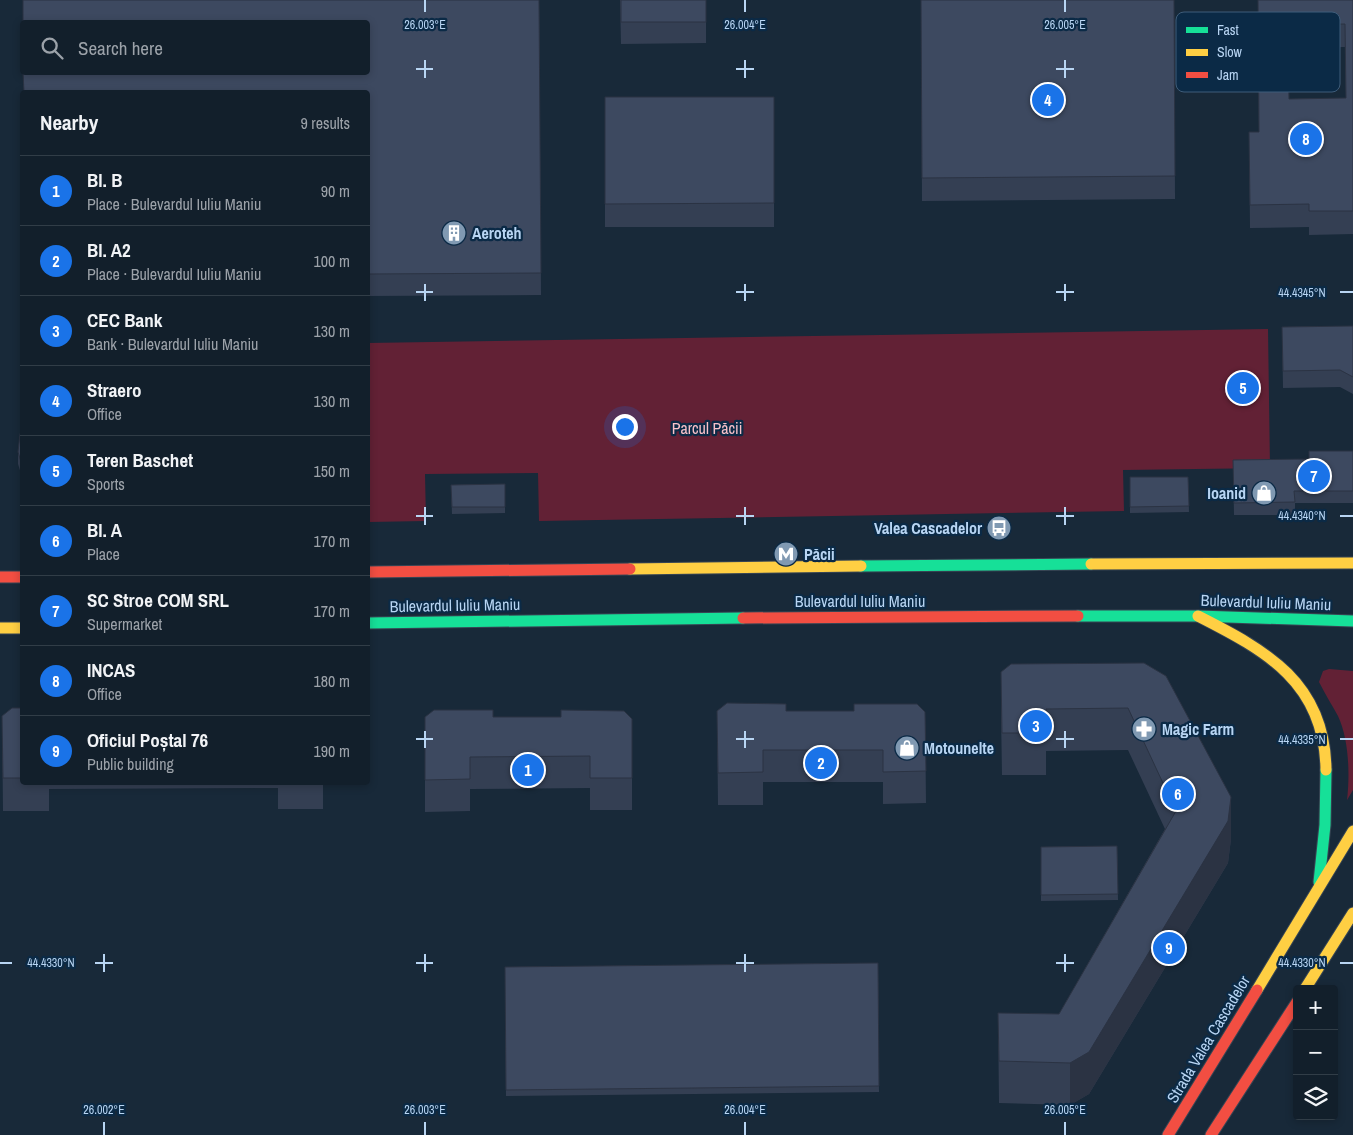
<!DOCTYPE html>
<html lang="en">
<head>
<meta charset="utf-8">
<style>
  :root { --surface:#121f2b; --page:#1f2c37; --text:#f1f3f6; --muted:#9ca2a9; --line:#313d47; --accent:#1a73e8 }
  body { margin:0; font-family:"Archivo Narrow",sans-serif; background:var(--page); color:var(--text) }
  .controls { position:absolute; right:15px; bottom:15px; display:grid; overflow:hidden; border-radius:5px; box-shadow:0 2px 8px #0003 }
  .controls button { width:45px; height:45px; display:grid; place-items:center; padding:0; border:0; border-bottom:1px solid var(--line); background:var(--surface); color:var(--text); font:25px sans-serif }
  .you { position:absolute; left:624px; top:426px; width:18px; height:18px; margin:-12px; border:4px solid #fff; border-radius:50%; background:#1a73e8; box-shadow:0 0 0 8px #1a73e833 }
  .badge { display:grid; place-items:center; width:32px; height:32px; border-radius:50%; background:var(--accent); color:#fff; font-size:16px; font-weight:700 }
  .pin { position:absolute; translate:-50% -50%; border:2px solid #fff; box-shadow:0 1px 5px #0006 }
  .list { margin:0; padding:0; list-style:none }
  h2 { display:flex; justify-content:space-between; align-items:center; height:65px; margin:0; padding:0 20px; font-size:21px }
  h2 small { font-size:16px; font-weight:400; color:var(--muted) }
  .list li { display:grid; grid-template-columns:32px 1fr auto; gap:15px; align-items:center; box-sizing:border-box; height:70px; padding:0 20px; border-top:1px solid var(--line) }
  .list b { display:block; font-size:19px; white-space:nowrap }
  .list p { margin:0; font-size:16px; white-space:nowrap; color:var(--muted) }
  .list em { font-size:16px; font-style:normal; color:var(--muted) }
  .icon { flex:none; width:28px; height:28px; fill:none; stroke:currentColor; stroke-width:2; stroke-linecap:round; stroke-linejoin:round }
  .map { position:relative; flex:none; width:1353px; height:1135px; overflow:hidden }
  .search { position:absolute; background:var(--surface); box-shadow:0 2px 8px #0003; left:20px; top:20px; width:350px; height:55px; display:flex; align-items:center; gap:12px; box-sizing:border-box; padding:0 18px; border-radius:5px; color:var(--muted); font-size:19px }
  .panel { position:absolute; background:var(--surface); box-shadow:0 2px 8px #0003; left:20px; top:90px; width:350px; height:695px; border-radius:5px }
  .map>svg:first-child { display:block }
</style>
</head>
<body>
<div class="map">
<svg width="1353" height="1135" viewBox="0 0 1353 1135">
  <rect width="100%" height="100%" fill="#182939"/>
  <g fill="#622135">
    <path d="M1268,329l2,139 -147,2 1,41 -585,10 -1,-48 -113,1 1,47 -58,1v-179z"/>
    <path d="M1329,669l24,2v119l-6,10c3,-25 2,-61 -9,-84 -6,-11 -13,-22 -19,-34l4,-11z"/>
  </g>
  <g fill="none" stroke-linecap="round" stroke-linejoin="round">
    <defs>
      <g id="fast">
        <path d="M861,566l230,-2"/>
        <path d="M1078,616h120l155,5"/>
        <path d="M368,623l375,-5"/>
        <path d="M1319,882l6,-57 1,-55"/>
      </g>
      <g id="slow">
        <path d="M1091,564l262,-1"/>
        <path d="M630,569l231,-3"/>
        <path d="M1198,616c69,35 127,67 128,154"/>
        <path d="M0,628h22"/>
        <path d="M1305,989l48,-76"/>
        <path d="M1257,990l96,-159"/>
      </g>
      <g id="jam">
        <path d="M368,572l262,-3"/>
        <path d="M0,577h22"/>
        <path d="M743,618l335,-2"/>
        <path d="M1168,1135l89,-145"/>
        <path d="M1211,1135l86,-133"/>
      </g>
    </defs>
    <use href="#fast" stroke="#374554" stroke-width="13"/>
    <use href="#slow" stroke="#374554" stroke-width="13"/>
    <use href="#jam" stroke="#374554" stroke-width="13"/>
    <use href="#fast" stroke="#16e098" stroke-width="11"/>
    <use href="#slow" stroke="#ffcf43" stroke-width="11"/>
    <use href="#jam" stroke="#f24e42" stroke-width="11"/>
  </g>
  <g fill="#343f53" fill-rule="evenodd">
    <path d="M539,0l2,295 -173,1v-204z"/>
    <path d="M620,0h86v43l-85,1z"/>
    <path d="M921,0h253l1,199 -253,2z"/>
    <path d="M1258,0h95v234l-44,1v-8l-59,1 -1,-96h10zM1345,47l1,51 -57,1 -1,-51z"/>
    <rect x="605" y="97" width="169" height="130"/>
    <path d="M1353,326v68l-13,-7 -57,1 -1,-61z"/>
    <path d="M22,429v48l-4,-13v-12z"/>
    <path d="M1353,451v52h-58v12h-61l-1,-55 76,-1z"/>
    <path d="M1130,477h58l1,35 -59,1z"/>
    <path d="M505,484v29l-53,1 -1,-29z"/>
    <path d="M1144,663l87,176 -3,24 -139,231 -19,11 -71,-2 -1,-90 61,1 106,-185 -37,-79 -82,1v24h-44l-1,-61v-42z"/>
    <path d="M22,708v74h301v27h-45v-21l-229,1v22h-46l-1,-95z"/>
    <path d="M717,711l208,1 1,91 -43,1v-22h-120v23h-45z"/>
    <path d="M425,717h68l139,2v91h-42v-22l-120,1v22l-45,1z"/>
    <path d="M1117,846l1,54 -77,1v-54z"/>
    <path d="M878,963l1,129 -373,4 -1,-129z"/>
  </g>
  <path fill="#2b3343" d="M1231,797v42l-3,24 -139,231 -19,11v-42z"/>
  <g fill="#3d4960" stroke="#2b3343" fill-rule="evenodd">
    <path d="M23,0h516l2,273 -173,1v-182h-344l-1,-20h345v-50h-345z"/>
    <rect x="621" y="0" width="85" height="22"/>
    <path d="M921,0h253l1,176 -253,2z"/>
    <path d="M1258,0h95v211h-44v-7l-59,1 -1,-73h10zM1345,24l1,74 -57,1 -2,-74z"/>
    <path d="M605,97h169v106l-169,1z"/>
    <path d="M1353,326v51l-13,-7 -57,1 -1,-44z"/>
    <path d="M22,429v36l-4,-13 2,-18z"/>
    <path d="M1309,451h44v40h-59l1,11 -61,1 -1,-43 76,-1z"/>
    <path d="M1130,477h58l1,29 -59,1z"/>
    <path d="M505,484v23h-53l-1,-22z"/>
    <path d="M1144,663l22,13 65,121 -3,24 -139,231 -19,11 -71,-2 -1,-48 61,1 117,-203 -48,-103 -82,1v24h-44l-1,-61 10,-8z"/>
    <path d="M727,703l59,1v7h68v-7h63l8,8 1,59 -43,1v-22h-120v22l-45,1 -1,-62z"/>
    <path d="M12,708h10v70h-19l-1,-62z"/>
    <path d="M434,710h59v7h68v-7l63,1 8,8v59h-42v-22l-120,1v22l-45,1v-63z"/>
    <path d="M1117,846l1,48 -77,1v-48z"/>
    <path d="M878,963l1,123 -373,4 -1,-123z"/>
  </g>
  <path fill="none" stroke="#b8d5f3" stroke-width="2" d="M425,0v12M745,0v12M1065,0v12M425,60v18M745,60v18M1065,60v18M416,69h17M736,69h18M1056,69h18M425,284v17M745,284v17M1065,284v17M416,292h17M736,292h18M1056,292h18M1340,292h13M425,507v18M745,507v18M1065,507v18M416,516h17M736,516h18M1056,516h18M1340,516h13M425,731v17M745,731v17M1065,731v17M416,739h17M736,739h18M1056,739h18M1340,739h13M104,954v18M425,954v18M745,954v18M1065,954v18M0,963h12M95,963h18M416,963h17M736,963h18M1056,963h18M1340,963h13M104,1122v13M425,1122v13M745,1122v13M1065,1122v13"/>
  <defs>
    <symbol id="building-disc" viewBox="-11 -11 22 22"><circle r="9.5" fill="#8099b2" stroke="#0b2a46"/><path d="M-4-6H4V6H1V3H-1V6H-4ZM-2.5-4.3h1.7v1.8h-1.7ZM.8-4.3h1.7v1.8H.8ZM-2.5-1h1.7V.8h-1.7ZM.8-1h1.7V.8H.8Z" fill="#fff"/></symbol>
    <symbol id="shop-disc" viewBox="-11 -11 22 22"><circle r="9.5" fill="#8099b2" stroke="#0b2a46"/><path d="M-5-2.5h2.3a2.7 3.5 0 0 1 5.4 0H5L5.5 6h-11ZM-1.5-2.5h3a1.5 2.3 0 0 0-3 0Z" fill="#fff"/></symbol>
    <symbol id="bus-disc" viewBox="-11 -11 22 22"><circle r="9.5" fill="#8099b2" stroke="#0b2a46"/><path d="M-5-6H5V4H4V6H2V4H-2V6H-4V4H-5ZM-3.5-4V0h7V-4ZM-3.5 1.2v1.5H-2V1.2ZM2 1.2v1.5H3.5V1.2Z" fill="#fff"/></symbol>
    <symbol id="metro-disc" viewBox="-11 -11 22 22"><circle r="9.5" fill="#8099b2" stroke="#0b2a46"/><path d="M-5.5 5V-5H-3L0 0L3-5H5.5V5H3V-.5L0 4L-3-.5V5Z" fill="#fff"/></symbol>
    <symbol id="pharmacy-disc" viewBox="-11 -11 22 22"><circle r="9.5" fill="#8099b2" stroke="#0b2a46"/><path d="M-2-6h4v4h4v4h-4v4h-4v-4h-4v-4h4Z" fill="#fff"/></symbol>
  </defs>
  <g fill-rule="evenodd">
    <use href="#building-disc" x="440" y="219" width="28" height="28"/>
    <use href="#shop-disc" x="1250" y="479" width="28" height="28"/>
    <use href="#bus-disc" x="985" y="514" width="28" height="28"/>
    <use href="#metro-disc" x="772" y="540" width="28" height="28"/>
    <use href="#pharmacy-disc" x="1130" y="715" width="28" height="28"/>
    <use href="#shop-disc" x="893" y="734" width="28" height="28"/>
  </g>
  <g text-anchor="middle" stroke-width="4.5" stroke-linejoin="round" paint-order="stroke">
    <g font-size="16" font-weight="bold" fill="#b8d5f3" stroke="#0b2a46" text-anchor="start">
      <text x="472" y="239">Aeroteh</text>
      <text x="1246" y="499" text-anchor="end">Ioanid</text>
      <text x="982" y="534" text-anchor="end">Valea Cascadelor</text>
      <text x="804" y="560">Păcii</text>
      <text x="1162" y="735">Magic Farm</text>
      <text x="924" y="754">Motounelte</text>
    </g>
    <g font-size="16" fill="#f8c1c9" stroke="#0b2a46">
      <text x="707" y="434">Parcul Păcii</text>
    </g>
    <g font-size="16" fill="#b8d5f3" stroke="#0b2a46">
      <text x="860" y="607">Bulevardul Iuliu Maniu</text>
      <text transform="translate(1266 602) rotate(2)" y="6">Bulevardul Iuliu Maniu</text>
      <text transform="translate(455 605) rotate(-1)" y="6">Bulevardul Iuliu Maniu</text>
      <text transform="translate(1208 1039) rotate(-59)" y="6">Strada Valea Cascadelor</text>
    </g>
  </g>
  <rect x="1176" y="12" width="164" height="80" rx="8" fill="#0b2a46" stroke="#3f5d7a" stroke-width="1"/>
  <rect x="1186" y="27" width="22" height="6" fill="#16e098"/>
  <rect x="1186" y="49" width="22" height="7" fill="#ffcf43"/>
  <rect x="1186" y="72" width="22" height="6" fill="#f24e42"/>
  <g font-size="14" fill="#b8d5f3">
    <text x="1217" y="35">Fast</text>
    <text x="1217" y="57">Slow</text>
    <text x="1217" y="80">Jam</text>
  </g>
  <g font-size="12" text-anchor="middle" fill="#b8d5f3" stroke="#0b2a46" stroke-width="4.5" stroke-linejoin="round" paint-order="stroke">
    <text x="425" y="29">26.003°E</text>
    <text x="745" y="29">26.004°E</text>
    <text x="1065" y="29">26.005°E</text>
    <text x="1302" y="297">44.4345°N</text>
    <text x="1302" y="520">44.4340°N</text>
    <text x="1302" y="744">44.4335°N</text>
    <text x="51" y="967">44.4330°N</text>
    <text x="1302" y="967">44.4330°N</text>
    <text x="104" y="1114">26.002°E</text>
    <text x="425" y="1114">26.003°E</text>
    <text x="745" y="1114">26.004°E</text>
    <text x="1065" y="1114">26.005°E</text>
  </g>
</svg>
<div class="controls">
<button>+</button>
<button>−</button>
<button><svg class="icon" aria-label="layers" viewBox="0 0 24 24"><path d="M12 4l9 5-9 5-9-5zM3 14l9 5 9-5"/></svg></button>
</div>
<div class="you"></div>
<div class="pin badge" style="left:528px;top:770px">1</div>
<div class="pin badge" style="left:821px;top:763px">2</div>
<div class="pin badge" style="left:1036px;top:726px">3</div>
<div class="pin badge" style="left:1048px;top:100px">4</div>
<div class="pin badge" style="left:1243px;top:388px">5</div>
<div class="pin badge" style="left:1178px;top:794px">6</div>
<div class="pin badge" style="left:1314px;top:476px">7</div>
<div class="pin badge" style="left:1306px;top:139px">8</div>
<div class="pin badge" style="left:1169px;top:948px">9</div>
<div class="search"><svg class="icon" aria-label="search" viewBox="0 0 24 24"><circle cx="10" cy="10" r="6"/><path d="M15 15l6 6"/></svg>Search here</div>
<section class="panel">
<h2>Nearby<small>9 results</small></h2>
<ul class="list">
<li><span class="badge">1</span><div><b>Bl. B</b><p>Place · Bulevardul Iuliu Maniu</p></div><em>90 m</em></li>
<li><span class="badge">2</span><div><b>Bl. A2</b><p>Place · Bulevardul Iuliu Maniu</p></div><em>100 m</em></li>
<li><span class="badge">3</span><div><b>CEC Bank</b><p>Bank · Bulevardul Iuliu Maniu</p></div><em>130 m</em></li>
<li><span class="badge">4</span><div><b>Straero</b><p>Office</p></div><em>130 m</em></li>
<li><span class="badge">5</span><div><b>Teren Baschet</b><p>Sports</p></div><em>150 m</em></li>
<li><span class="badge">6</span><div><b>Bl. A</b><p>Place</p></div><em>170 m</em></li>
<li><span class="badge">7</span><div><b>SC Stroe COM SRL</b><p>Supermarket</p></div><em>170 m</em></li>
<li><span class="badge">8</span><div><b>INCAS</b><p>Office</p></div><em>180 m</em></li>
<li><span class="badge">9</span><div><b>Oficiul Poștal 76</b><p>Public building</p></div><em>190 m</em></li>
</ul>
</section>
</div>
</body>
</html>
